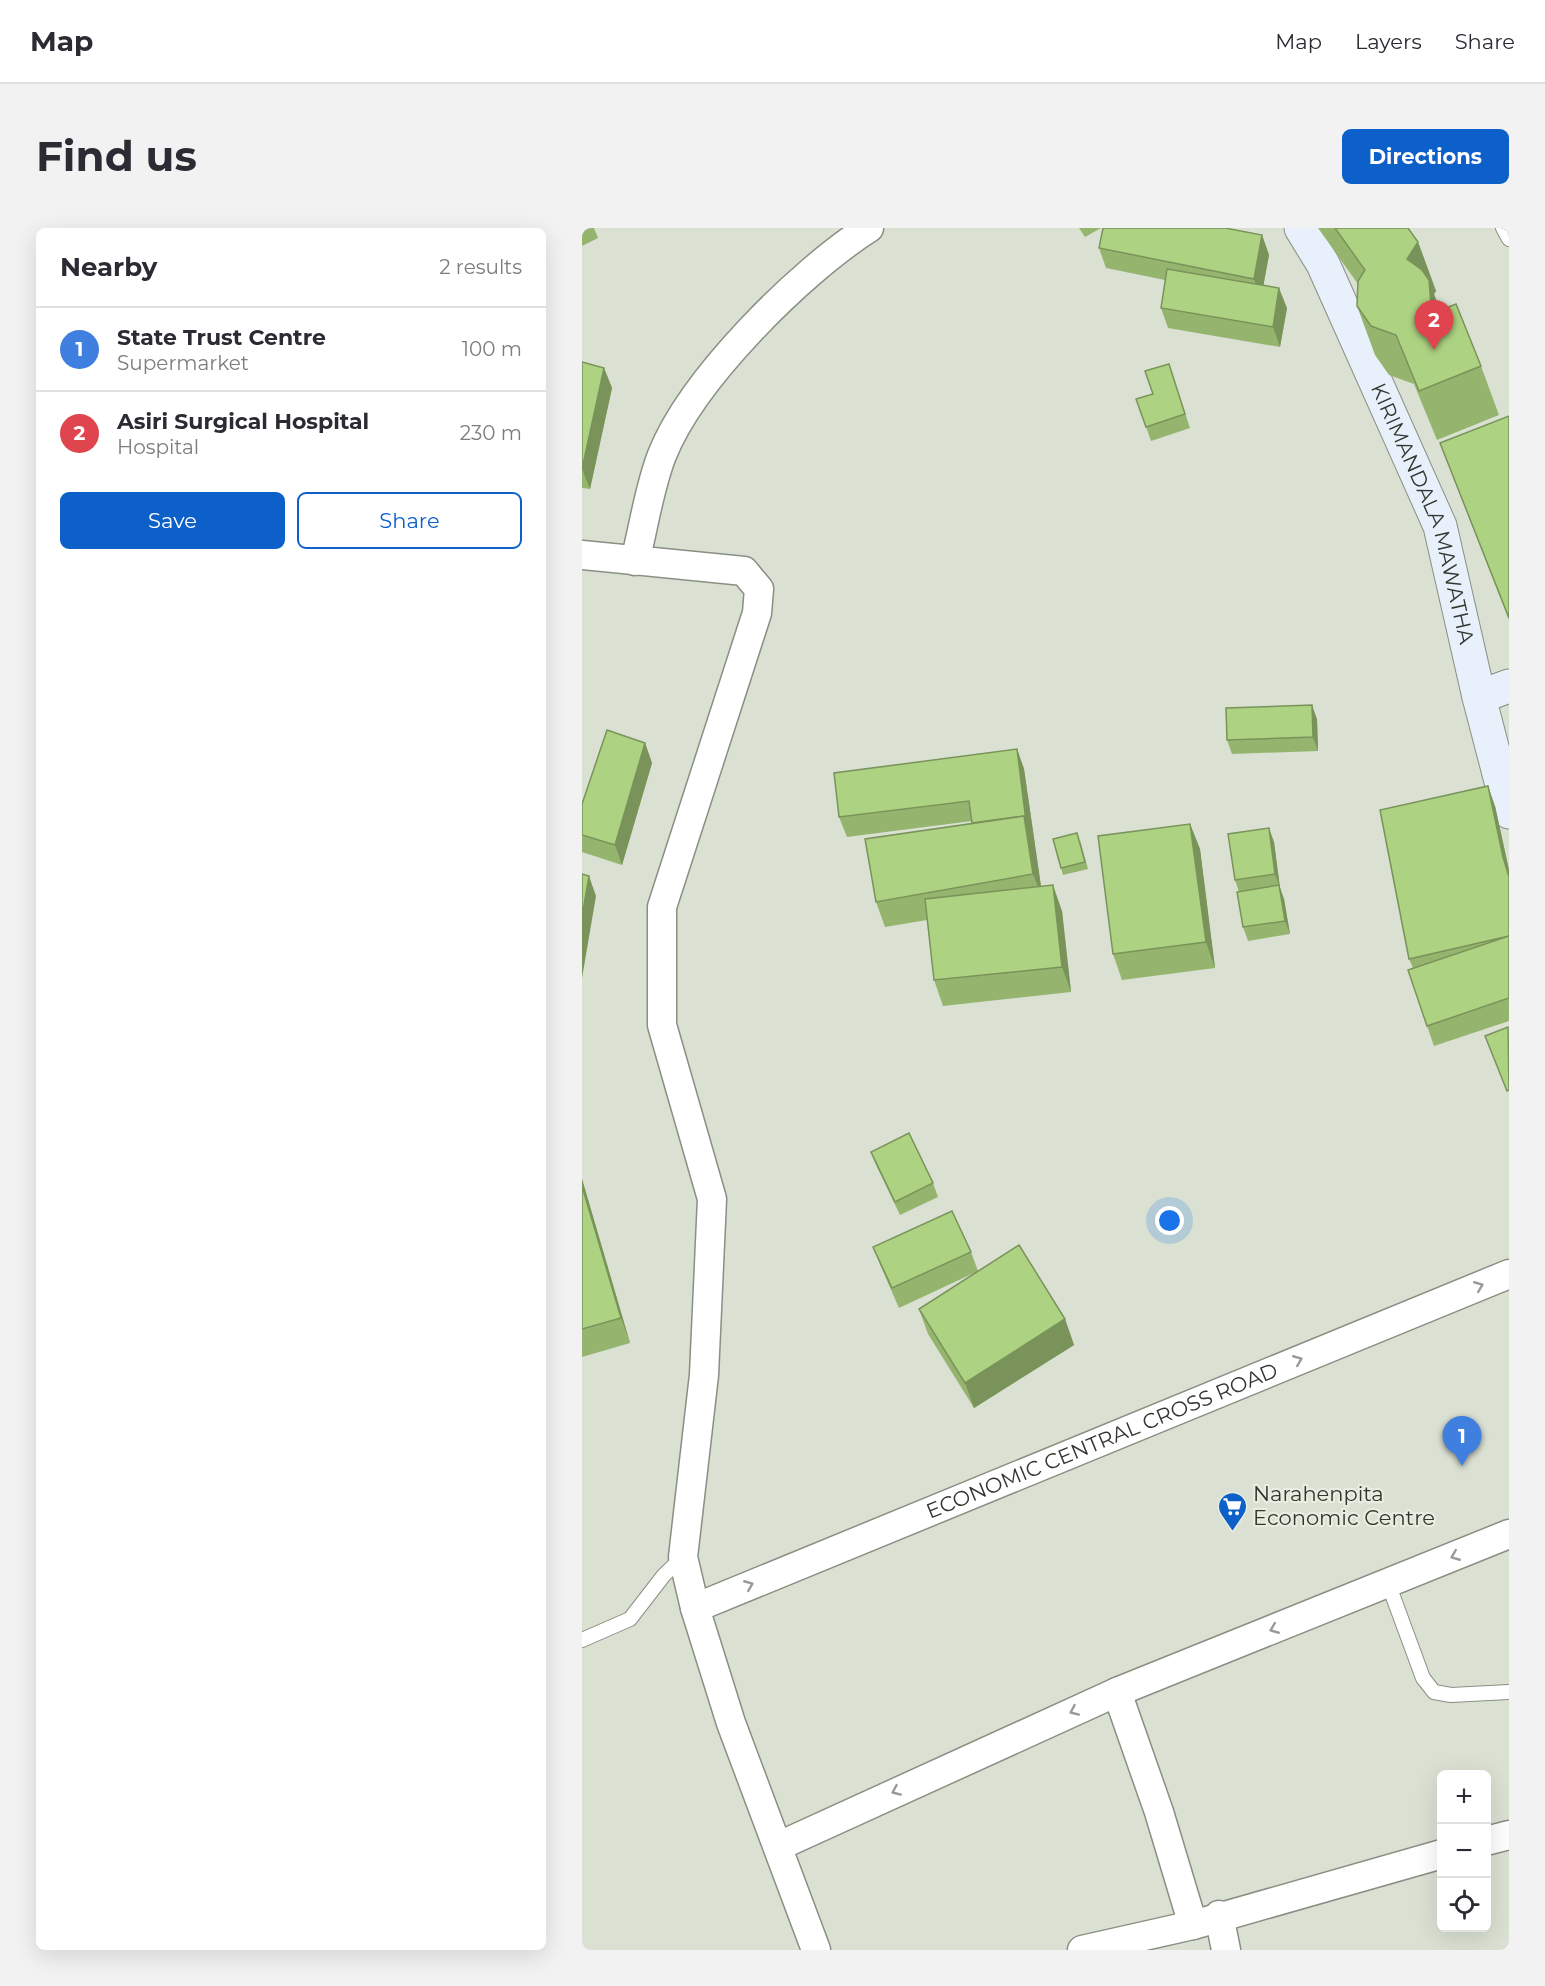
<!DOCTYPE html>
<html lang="en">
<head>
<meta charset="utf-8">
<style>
  :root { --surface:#fff; --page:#f2f2f3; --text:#2b2b33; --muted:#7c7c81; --line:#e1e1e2; --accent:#0d60ca }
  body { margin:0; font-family:Montserrat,sans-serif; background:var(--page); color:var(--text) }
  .controls { position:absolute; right:18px; bottom:18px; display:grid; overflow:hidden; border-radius:9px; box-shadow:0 6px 24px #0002 }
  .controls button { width:54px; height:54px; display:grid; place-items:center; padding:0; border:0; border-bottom:2px solid var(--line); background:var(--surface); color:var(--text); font:30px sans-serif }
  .you { position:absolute; left:588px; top:993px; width:21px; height:21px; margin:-15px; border:4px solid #fff; border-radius:50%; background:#1a73e8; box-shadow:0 0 0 9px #1a73e833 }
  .badge { display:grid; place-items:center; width:39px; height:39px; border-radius:50%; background:var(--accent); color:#fff; font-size:20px; font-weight:700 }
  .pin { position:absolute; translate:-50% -50px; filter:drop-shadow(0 2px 3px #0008) }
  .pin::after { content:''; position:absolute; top:32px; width:21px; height:18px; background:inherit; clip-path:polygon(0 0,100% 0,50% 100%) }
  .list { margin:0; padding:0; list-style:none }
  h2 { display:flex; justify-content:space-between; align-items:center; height:78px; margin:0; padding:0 24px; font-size:26px }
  h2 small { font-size:20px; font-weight:400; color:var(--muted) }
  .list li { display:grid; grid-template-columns:39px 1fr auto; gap:18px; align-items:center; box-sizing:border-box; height:84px; padding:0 24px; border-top:2px solid var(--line) }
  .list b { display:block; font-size:22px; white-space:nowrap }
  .list p { margin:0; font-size:20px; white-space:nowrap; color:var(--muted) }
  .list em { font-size:20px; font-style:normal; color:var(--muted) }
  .actions { display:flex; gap:12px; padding:18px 24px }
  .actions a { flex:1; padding:14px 0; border:2px solid var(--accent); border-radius:9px; text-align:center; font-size:21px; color:var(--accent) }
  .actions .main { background:var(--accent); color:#fff }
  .icon { flex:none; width:33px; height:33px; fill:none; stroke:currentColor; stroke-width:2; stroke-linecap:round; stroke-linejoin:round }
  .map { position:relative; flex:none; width:927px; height:1722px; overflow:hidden; border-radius:9px }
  header { display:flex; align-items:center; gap:36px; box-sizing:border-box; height:84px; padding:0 30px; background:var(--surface); border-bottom:2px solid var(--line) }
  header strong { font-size:28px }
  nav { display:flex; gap:33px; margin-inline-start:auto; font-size:21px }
  .intro { display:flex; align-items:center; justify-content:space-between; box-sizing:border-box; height:144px; padding:0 36px }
  h1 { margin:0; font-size:42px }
  .button { padding:15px 27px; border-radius:9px; background:var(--accent); color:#fff; font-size:21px; font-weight:700 }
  main { display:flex; gap:36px; padding:0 36px }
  aside { flex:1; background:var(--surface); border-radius:9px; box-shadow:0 6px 24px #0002 }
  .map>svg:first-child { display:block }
</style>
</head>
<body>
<header>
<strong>Map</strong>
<nav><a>Map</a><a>Layers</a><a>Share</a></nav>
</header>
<div class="intro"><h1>Find us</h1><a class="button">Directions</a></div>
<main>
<aside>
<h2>Nearby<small>2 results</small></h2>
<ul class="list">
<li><span class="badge" style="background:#3f7fe0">1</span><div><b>State Trust Centre</b><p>Supermarket</p></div><em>100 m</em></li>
<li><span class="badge" style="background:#e0444e">2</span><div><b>Asiri Surgical Hospital</b><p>Hospital</p></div><em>230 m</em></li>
</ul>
<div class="actions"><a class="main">Save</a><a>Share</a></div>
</aside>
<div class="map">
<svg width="927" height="1722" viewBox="0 0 927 1722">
  <rect width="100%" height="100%" fill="#dae1d3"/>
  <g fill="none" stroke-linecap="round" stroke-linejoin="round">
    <defs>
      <g id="lane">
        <path d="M921,0l6,11"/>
        <path d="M806,1355l35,95 11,14 17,3 58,-3"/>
        <path d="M0,1412l48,-21 34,-44 19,-18"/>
      </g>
      <g id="street">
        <path d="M0,327l162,16 15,18 -2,24 -95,294v118l50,174 -8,176 -21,182 12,51 36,115 85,227"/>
        <path d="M53,333c9,-35 14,-73 27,-106 30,-76 139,-184 207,-227"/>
        <path id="s1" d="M113,1380l814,-334"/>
        <path d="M535,1464l42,120 34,113"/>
        <path d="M904,1613l23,-6"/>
        <path d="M197,1618l338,-154 392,-158"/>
        <path d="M637,1687l7,35"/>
        <path d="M500,1722l111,-25 249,-71"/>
      </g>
      <g id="secondary">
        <path id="s2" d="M719,0l22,36 117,262 39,171 30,115"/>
        <path d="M897,469l30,-11"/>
      </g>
    </defs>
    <use href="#lane" stroke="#898f83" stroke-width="16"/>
    <use href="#street" stroke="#898f83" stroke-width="31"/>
    <use href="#secondary" stroke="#898f83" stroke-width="35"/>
    <use href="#lane" stroke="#fff" stroke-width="14"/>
    <use href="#street" stroke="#fff" stroke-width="28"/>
    <use href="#secondary" stroke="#e8f0fb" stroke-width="33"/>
  </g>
  <g fill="#95b56f">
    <path d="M0,0h12l4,10 -16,8z"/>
    <path d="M497,0h22l-16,9z"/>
    <path d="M736,0h90l10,14 18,49 -2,3 6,17 41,55 18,49 -62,25 -23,-56 -25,-9 -14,-20 -18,-49 1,-22z"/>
    <path d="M680,7l7,20 -6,31 24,22 -7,39 -112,-19 -7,-20 4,-28 -59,-12 -7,-20z"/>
    <path d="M0,134l22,6 8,20 -22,101 -8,-1z"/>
    <path d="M587,136l21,64 -39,13 -5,-14 7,-33z"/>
    <path d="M927,188v204l-69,-177z"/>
    <path d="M735,491l1,32 -86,3 -5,-14z"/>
    <path d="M63,515l7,20 -30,102 -40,-13v-48z"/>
    <path d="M435,521l7,20 17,118 21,24 9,81 -128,14 -9,-26 -7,-60 -42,7 -9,-25 96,-79v-2l-125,16 -8,-20z"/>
    <path d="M913,578l14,64v151l-75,25 -7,-20 -14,-58 -4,-9z"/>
    <path d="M608,596l10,25 15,119 -93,12 -9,-26z"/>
    <path d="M498,612l8,29 -25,6 -2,-7z"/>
    <path d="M692,614l6,46 4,11 6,35 -42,7 -5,-14 -4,-35 -4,-12z"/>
    <path d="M289,924l62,31 5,14 -38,18 -24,-50z"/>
    <path d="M0,951l48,164 -48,14z"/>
    <path d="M291,1019l98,5 7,19 87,48 9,26 -100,63 -46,-74 -9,-25 55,-36 -75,35 -18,-41z"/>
  </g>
  <g fill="#79935a">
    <path d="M680,7l7,20 -8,44 -7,-20z"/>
    <path d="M836,14l18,49 -2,3 13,35 -21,-13 -19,-57z"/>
    <path d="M697,60l8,20 -7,39 -7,-20z"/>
    <path d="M22,140l8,20 -22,101 -8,-20z"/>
    <path d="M730,477l5,14 1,32 -5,-14z"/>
    <path d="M63,515l7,20 -30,102 -7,-20z"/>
    <path d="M435,521l7,20 19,131 -10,-26 -9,-58z"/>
    <path d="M906,558l7,20 14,64v7l-6,-20z"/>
    <path d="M608,596l10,25 15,119 -9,-26z"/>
    <path d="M687,600l5,14 6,46 -5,-14z"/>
    <path d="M7,648l7,20 -14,82v-61z"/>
    <path d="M471,657l9,26 9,81 -9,-25z"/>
    <path d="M697,657l5,14 6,35 -5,-13z"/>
    <path d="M0,951l48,164 -9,-25 -39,-132z"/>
    <path d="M483,1091l9,26 -100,63 -9,-25z"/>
  </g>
  <g fill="#add281" stroke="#79935a" stroke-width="1.5">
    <path d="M521,0h122l37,7 -8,44 -155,-31z"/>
    <path d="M753,0h73l10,14 -11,17 15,11 7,10 2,25 -5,11 30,-12 25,62 -62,25 -23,-56 -25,-9 -14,-20 1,-25 7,-11z"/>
    <path d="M585,41l112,19 -6,39 -112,-19z"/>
    <path d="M0,134l22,6 -22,101z"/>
    <path d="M587,136l16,50 -39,13 -10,-28 17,-5 -8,-23z"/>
    <path d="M927,188v202l-69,-175z"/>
    <path d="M730,477l1,32 -86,3 -1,-32z"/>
    <path d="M25,502l38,13 -30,102 -33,-10v-31z"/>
    <path d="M435,521l9,72 -2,-5 -52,7 -3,-22 -130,16 -5,-44z"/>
    <path d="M906,558l15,71 6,20v59l-100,23 -29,-149z"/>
    <path d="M442,588l9,58 -157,28 -11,-63z"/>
    <path d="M608,596l16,118 -93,12 -15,-118z"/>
    <path d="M687,600l6,46 -40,6 -7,-46z"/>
    <path d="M495,605l8,29 -24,6 -8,-29z"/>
    <path d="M0,646l7,2 -7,41z"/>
    <path d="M471,657l9,82 -128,13 -9,-81z"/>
    <path d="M697,657l6,36 -42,6 -6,-35z"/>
    <path d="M927,708v62l-82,28 -19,-56z"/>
    <path d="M926,799l1,63 -2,1 -22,-55z"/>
    <path d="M327,905l24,50 -38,19 -24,-50z"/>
    <path d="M0,958l39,132 -39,11z"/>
    <path d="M370,983l19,41 -79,36 -19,-41z"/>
    <path d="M437,1017l46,74 -100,64 -46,-74z"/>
  </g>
  <defs><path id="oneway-chevron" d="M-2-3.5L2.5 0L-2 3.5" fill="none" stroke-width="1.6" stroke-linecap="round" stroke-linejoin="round" transform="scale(1.5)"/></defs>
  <g stroke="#999a98">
    <use href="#oneway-chevron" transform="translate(897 1058) rotate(-22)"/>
    <use href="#oneway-chevron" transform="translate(716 1132) rotate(-22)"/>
    <use href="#oneway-chevron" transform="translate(873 1328) rotate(158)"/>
    <use href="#oneway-chevron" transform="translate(167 1357) rotate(-22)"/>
    <use href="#oneway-chevron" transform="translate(692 1401) rotate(158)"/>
    <use href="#oneway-chevron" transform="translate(492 1483) rotate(156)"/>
    <use href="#oneway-chevron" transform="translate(314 1563) rotate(156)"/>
  </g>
  <defs>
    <symbol id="supermarket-pin" viewBox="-11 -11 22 30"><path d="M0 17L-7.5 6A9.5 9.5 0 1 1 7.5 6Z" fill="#0d60ca" stroke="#e7eee0"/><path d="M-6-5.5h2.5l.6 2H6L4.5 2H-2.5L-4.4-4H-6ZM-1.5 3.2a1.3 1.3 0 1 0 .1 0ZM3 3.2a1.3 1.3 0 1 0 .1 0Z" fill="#fff"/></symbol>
  </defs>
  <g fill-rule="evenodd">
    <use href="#supermarket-pin" x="634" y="1262" width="33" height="45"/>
  </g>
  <g text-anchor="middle" stroke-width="4.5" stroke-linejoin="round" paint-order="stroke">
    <g font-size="21" fill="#333630" stroke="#e7eee0">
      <text dy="7" stroke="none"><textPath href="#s2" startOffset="312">KIRIMANDALA MAWATHA</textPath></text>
      <text dy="7" stroke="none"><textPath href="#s1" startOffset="440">ECONOMIC CENTRAL CROSS ROAD</textPath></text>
    </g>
    <g font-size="21" fill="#333630" stroke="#e7eee0" text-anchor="start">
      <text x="671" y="1273">Narahenpita<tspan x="671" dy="24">Economic Centre</tspan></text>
    </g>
  </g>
</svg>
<div class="controls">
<button>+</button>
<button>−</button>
<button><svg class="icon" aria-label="locate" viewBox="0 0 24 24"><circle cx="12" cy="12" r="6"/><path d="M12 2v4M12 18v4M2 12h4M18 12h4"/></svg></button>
</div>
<div class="you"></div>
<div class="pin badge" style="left:880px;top:1238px;background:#3f7fe0">1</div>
<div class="pin badge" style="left:852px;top:122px;background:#e0444e">2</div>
</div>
</main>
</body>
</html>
